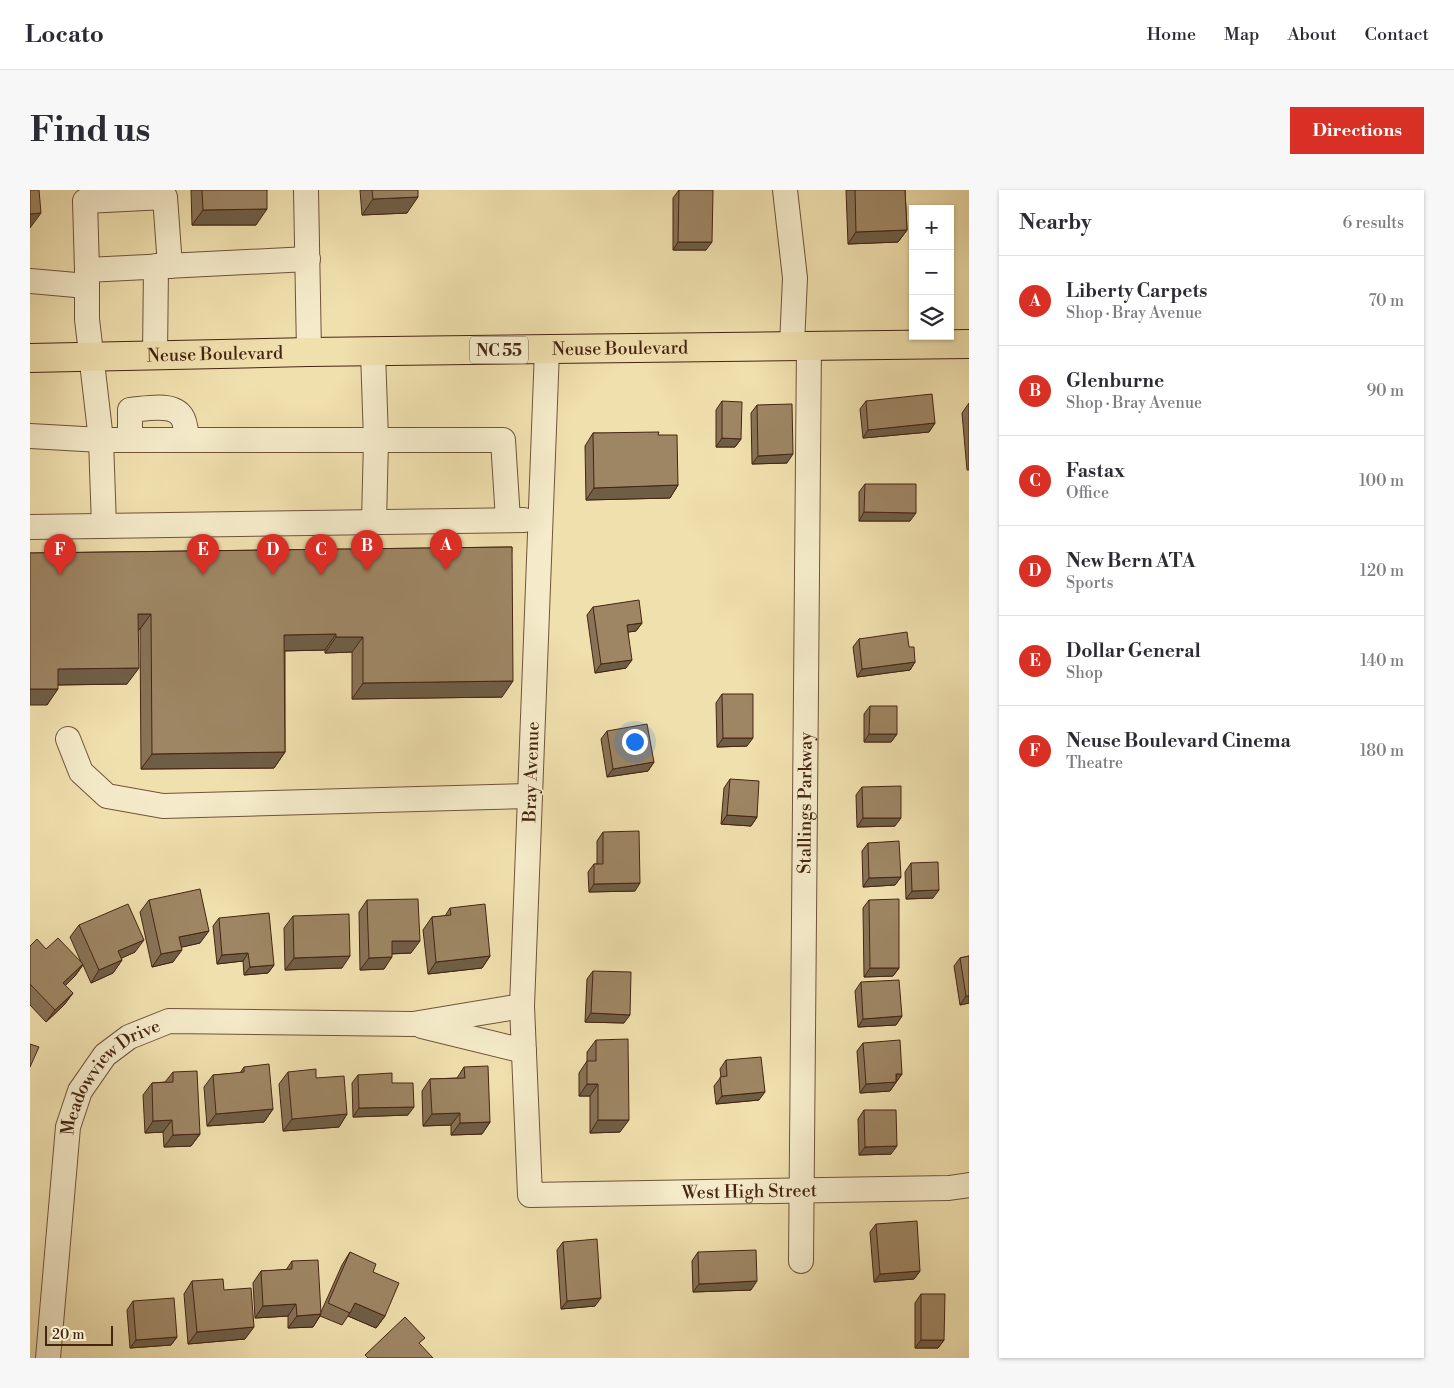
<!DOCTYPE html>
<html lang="en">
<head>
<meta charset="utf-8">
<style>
  :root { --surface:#fff; --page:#f7f7f7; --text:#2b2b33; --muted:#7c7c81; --line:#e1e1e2; --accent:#d93025 }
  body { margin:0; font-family:"Libre Bodoni",serif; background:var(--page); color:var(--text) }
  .controls { position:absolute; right:15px; top:15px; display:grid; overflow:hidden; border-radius:0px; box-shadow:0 1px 4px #0004 }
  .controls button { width:45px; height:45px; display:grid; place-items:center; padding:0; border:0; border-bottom:1px solid var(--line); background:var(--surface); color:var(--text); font:25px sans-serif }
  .scale { position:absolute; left:15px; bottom:12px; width:68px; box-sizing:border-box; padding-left:5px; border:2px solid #462413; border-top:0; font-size:14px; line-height:18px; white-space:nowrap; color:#462413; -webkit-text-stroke:4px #f5ebca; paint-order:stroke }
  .you { position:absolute; left:604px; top:551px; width:18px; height:18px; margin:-12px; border:4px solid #fff; border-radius:50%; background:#1a73e8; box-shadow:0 0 0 8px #1a73e833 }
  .badge { display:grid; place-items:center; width:32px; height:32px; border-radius:50%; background:var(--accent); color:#fff; font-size:16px; font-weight:700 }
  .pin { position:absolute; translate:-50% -41px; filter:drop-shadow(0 1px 2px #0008) }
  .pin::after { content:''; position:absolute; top:26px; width:18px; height:15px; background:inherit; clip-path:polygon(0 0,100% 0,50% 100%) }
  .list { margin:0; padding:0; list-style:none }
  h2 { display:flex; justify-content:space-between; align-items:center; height:65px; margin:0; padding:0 20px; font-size:21px }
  h2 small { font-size:16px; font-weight:400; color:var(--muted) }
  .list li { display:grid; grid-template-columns:32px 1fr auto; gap:15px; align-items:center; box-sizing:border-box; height:90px; padding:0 20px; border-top:1px solid var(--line) }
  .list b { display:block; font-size:19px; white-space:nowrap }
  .list p { margin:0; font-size:16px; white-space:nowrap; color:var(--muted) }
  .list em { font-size:16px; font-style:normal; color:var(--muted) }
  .icon { flex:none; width:28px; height:28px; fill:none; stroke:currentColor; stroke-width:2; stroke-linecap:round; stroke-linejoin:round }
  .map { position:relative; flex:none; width:939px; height:1168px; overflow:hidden; border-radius:0px }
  header { display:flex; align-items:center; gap:30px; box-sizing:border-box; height:70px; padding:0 25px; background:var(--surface); border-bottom:1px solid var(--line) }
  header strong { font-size:24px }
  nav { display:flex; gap:28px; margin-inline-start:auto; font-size:18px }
  .intro { display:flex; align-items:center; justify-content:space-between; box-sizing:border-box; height:120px; padding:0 30px }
  h1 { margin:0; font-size:35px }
  .button { padding:12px 22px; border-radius:0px; background:var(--accent); color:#fff; font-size:18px; font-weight:700 }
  main { display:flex; gap:30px; padding:0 30px }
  aside { flex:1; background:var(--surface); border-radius:0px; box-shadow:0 1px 4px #0004 }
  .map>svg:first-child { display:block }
</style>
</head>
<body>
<header>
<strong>Locato</strong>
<nav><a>Home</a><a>Map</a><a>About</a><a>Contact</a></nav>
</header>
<div class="intro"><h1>Find us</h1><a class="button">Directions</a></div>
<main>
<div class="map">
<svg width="939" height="1168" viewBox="0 0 939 1168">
  <rect width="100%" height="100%" fill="#f0e0ae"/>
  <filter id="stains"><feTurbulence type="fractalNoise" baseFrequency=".004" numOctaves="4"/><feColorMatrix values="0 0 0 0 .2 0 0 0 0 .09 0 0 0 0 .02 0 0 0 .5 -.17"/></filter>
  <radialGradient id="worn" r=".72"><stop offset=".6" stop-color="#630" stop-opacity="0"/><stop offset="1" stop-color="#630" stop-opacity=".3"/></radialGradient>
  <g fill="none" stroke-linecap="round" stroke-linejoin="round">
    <defs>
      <g id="minor">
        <path d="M276,0l3,162"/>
        <path d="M755,0l10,88 -3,67"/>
        <path d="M57,80l-2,-69 80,-4 5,69"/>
        <path d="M0,91l57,5"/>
        <path id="s1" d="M517,160l-25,656 8,189 419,-7 20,-3"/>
        <path d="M343,162l3,88 -2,82"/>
        <path d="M125,166l1,-90"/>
        <path d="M0,246l71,4 -14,-121v-49l221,-11"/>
        <path d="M100,250v-30c15,-1 43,-8 52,7 4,6 4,16 5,23"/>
        <path d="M74,336l-3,-86h402l5,80"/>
        <path d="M0,337l494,-7"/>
        <path d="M38,549l13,33 26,24 56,10 367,-10"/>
        <path d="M392,836l102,25"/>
        <path id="s2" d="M771,1071l8,-916"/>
        <path id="s3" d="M18,1168l20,-231 12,-36 25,-36 24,-18 40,-16 244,3 109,-18"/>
      </g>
      <g id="major">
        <path id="s4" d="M0,168l279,-6 660,-8"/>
      </g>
    </defs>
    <use href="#minor" stroke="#70533a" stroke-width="26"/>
    <use href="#major" stroke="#462413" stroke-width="30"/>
    <use href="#minor" stroke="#f5ebca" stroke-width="24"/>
    <use href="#major" stroke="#f0e0ae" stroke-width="28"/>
  </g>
  <g fill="#887356" stroke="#462413">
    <path d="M161,0h76l-11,35h-64z"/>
    <path d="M330,0h58l-11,23 -45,2z"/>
    <path d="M649,0l27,60h-33v-52z"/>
    <path d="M816,0h59l2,40 -9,12 -50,2z"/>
    <path d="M692,211l19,38 -6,8h-19v-37z"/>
    <path d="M836,211l69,22 -6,9 -66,6 -3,-29z"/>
    <path d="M939,213v67h-2l-5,-57z"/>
    <path d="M727,215l30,58 -35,1 -1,-51z"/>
    <path d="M563,243l65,2 20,50 -8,13 -84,2 -1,-54z"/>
    <path d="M835,294l45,37h-51v-29z"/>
    <path d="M482,357l-10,150 -150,2v-47l-27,1v-3l-40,1v101l-11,16 -133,1 -1,-140 -2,1 -11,54 -69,1 -11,20 -17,-152z"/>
    <path d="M563,417l49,16 -6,8 -8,1 -2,36 -31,5 -8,-58z"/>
    <path d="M829,449l50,8 6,15 -5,8 -53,7 -4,-30z"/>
    <path d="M692,504l25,52 -30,1 -1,-44z"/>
    <path d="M840,516l27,28 -6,8h-27v-28z"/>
    <path d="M577,541l47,31 -6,9 -41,6 -6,-38z"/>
    <path d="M700,589l27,38 -6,9 -30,-2 3,-36z"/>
    <path d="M832,597l33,39 -38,1 -1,-32z"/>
    <path d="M573,642l32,59 -46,1 -1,-20 6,-8h3v-23z"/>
    <path d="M838,653l33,34 -6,8 -32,2 -1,-36z"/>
    <path d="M881,673l22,35 -27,1 -1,-27z"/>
    <path d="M119,710l51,43 -19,4 -8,15 -21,5 -12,-55z"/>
    <path d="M337,710l44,53 -19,1 -8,15 -24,1 -1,-58z"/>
    <path d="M839,710l30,68 -6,8 -29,1 -1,-69z"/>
    <path d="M420,718l40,48 -8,12 -54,6 -5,-44 9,-13 13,-1z"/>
    <path d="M263,726l49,52 -57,2 -1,-42z"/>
    <path d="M189,728l55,47 -6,8 -24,2 -1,-14 -26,3 -4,-38z"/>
    <path d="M49,735l56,27 -14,6 1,2 -9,13 -22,10 -8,-18 -8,11 -10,9 8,8 -9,12 -18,17 -16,-17v-59l16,3 35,13 -11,-25z"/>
    <path d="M939,766v47l-9,2 -6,-39 6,-8z"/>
    <path d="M563,781l31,52 -39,-1 2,-43z"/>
    <path d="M831,792l41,34 -6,9 -38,2 -3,-36z"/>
    <path d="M566,850l24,92 -30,1v-37h-11v-23l8,-12v-9z"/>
    <path d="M833,853l39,31 -12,17 -30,2 -3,-42z"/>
    <path d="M696,870l33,40 -43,4 -2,-18 7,-9 -1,-8z"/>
    <path d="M214,877l29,42 -9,13 -57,4 -3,-39 9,-12 27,-2z"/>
    <path d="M434,877l26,55 -8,12 -31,1v-10l-28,1 -1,-35 8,-12 27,-1z"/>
    <path d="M143,882l27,62 -9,12 -27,1 -1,-15 -18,1 -2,-38 9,-12 13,-1z"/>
    <path d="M258,882l59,42 -8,13 -56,4 -4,-47z"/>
    <path d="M328,885l34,8 16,32 -55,2 -1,-34z"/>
    <path d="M834,920l27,44 -32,1 -1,-36z"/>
    <path d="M846,1034l44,47 -6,8 -40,3 -4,-50z"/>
    <path d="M533,1052l32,64 -34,3 -4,-59z"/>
    <path d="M320,1062l23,20 12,44 -9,12 -28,-12 -6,9 -22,-9 -7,11 -25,1v-12l-33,2 -2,-35 8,-12 25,-1 6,-9 29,51 21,-47z"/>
    <path d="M668,1062l53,38 -58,2 -1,-31z"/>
    <path d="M162,1091l32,9 21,49 -57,5 -4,-50z"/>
    <path d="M891,1104l23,46 -6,8h-23v-45z"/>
    <path d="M103,1111l44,36 -6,8 -41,3 -3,-38z"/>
  </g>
  <g fill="#6f5e46" stroke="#462413">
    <path d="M388,7l-11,16 -45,2 11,-16z"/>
    <path d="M237,19l-11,16h-64l11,-15z"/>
    <path d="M11,23l-11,15v-14z"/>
    <path d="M877,40l-9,12 -50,2 8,-12z"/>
    <path d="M648,52h34l-6,8h-33z"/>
    <path d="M905,233l-6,9 -66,6 5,-8z"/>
    <path d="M692,248l19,1 -6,8h-19z"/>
    <path d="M763,264l-6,9 -35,1 6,-8z"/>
    <path d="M648,295l-8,13 -84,2 8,-12z"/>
    <path d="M834,322l52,1 -6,8h-51z"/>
    <path d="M108,424h13l-11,15 -13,1z"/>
    <path d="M612,433l-6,8 -15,2 6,-8z"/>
    <path d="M306,444l-11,16 -52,1 11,-16z"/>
    <path d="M306,447h27l-11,15 -27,1z"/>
    <path d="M602,470l-6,8 -31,5 6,-9z"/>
    <path d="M885,472l-5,8 -53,7 5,-8z"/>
    <path d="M109,478l-12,16 -80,1 11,-16z"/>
    <path d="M483,491l-11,16 -150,2 11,-16z"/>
    <path d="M0,499h28l-11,16h-17z"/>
    <path d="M839,544h28l-6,8h-27z"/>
    <path d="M693,548h30l-6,8 -30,1z"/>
    <path d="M255,562l-11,16 -133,1 11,-15z"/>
    <path d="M624,572l-6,9 -41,6 6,-8z"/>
    <path d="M697,625l30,2 -6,9 -30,-2z"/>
    <path d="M833,628h38l-6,8 -38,1z"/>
    <path d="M871,687l-6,8 -32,2 6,-9z"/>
    <path d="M610,693l-5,8 -46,1 5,-8z"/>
    <path d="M909,700l-6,8 -27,1 6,-8z"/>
    <path d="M179,741l-9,12 -30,7 9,-13z"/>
    <path d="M114,750l-9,12 -26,12 9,-13z"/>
    <path d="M362,751h28l-9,12 -28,1z"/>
    <path d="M152,760l-9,12 -21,5 9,-13z"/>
    <path d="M218,763l-5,8 -26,3 5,-9z"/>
    <path d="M320,766l-8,12 -57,2 9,-12z"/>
    <path d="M460,766l-8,12 -54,6 8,-12z"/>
    <path d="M362,767l-8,12 -24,1 9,-12z"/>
    <path d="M92,770l-9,13 -22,10 8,-13z"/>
    <path d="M53,774l-8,12 -20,20 8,-13z"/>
    <path d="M244,775l-6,8 -24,2 6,-8z"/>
    <path d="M840,778h29l-6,8 -29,1z"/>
    <path d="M43,803l-9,12 -18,17 9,-12z"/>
    <path d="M936,806h3v7l-9,2z"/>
    <path d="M561,823l39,2 -6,8 -39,-1z"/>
    <path d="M872,826l-6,9 -38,2 5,-8z"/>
    <path d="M866,884h6l-6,8z"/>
    <path d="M866,892l-6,9 -30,2 6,-9z"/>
    <path d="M557,894h11l-8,12h-11z"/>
    <path d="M735,902l-6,8 -43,4 6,-8z"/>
    <path d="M384,917l-6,8 -55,2 6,-9z"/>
    <path d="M243,919l-9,13 -57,4 9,-12z"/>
    <path d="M430,923l-9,12 -28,1 9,-12z"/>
    <path d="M317,924l-8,13 -56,4 9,-12z"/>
    <path d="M142,930l-9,12 -18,1 8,-12z"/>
    <path d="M568,930h31l-9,12 -30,1z"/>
    <path d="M460,932l-8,12 -31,1 9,-12z"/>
    <path d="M170,944l-9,12 -27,1 9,-12z"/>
    <path d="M867,956l-6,8 -32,1 6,-8z"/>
    <path d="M890,1081l-6,8 -40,3 6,-8z"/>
    <path d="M727,1091l-6,9 -58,2 6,-8z"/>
    <path d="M571,1108l-6,8 -34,3 6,-8z"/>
    <path d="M325,1113l30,13 -9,12 -28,-12z"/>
    <path d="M266,1114l-8,12 -33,2 8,-12z"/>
    <path d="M291,1124l-8,13 -25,1 9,-12z"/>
    <path d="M224,1137l-9,12 -57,5 9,-12z"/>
    <path d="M147,1147l-6,8 -41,3 6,-8z"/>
    <path d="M891,1150h23l-6,8h-23z"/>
  </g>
  <g fill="#9e8664" stroke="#462413">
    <path d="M0,0h9l2,23 -11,1z"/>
    <path d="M172,0h65v19l-64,1z"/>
    <path d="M342,0h46v7l-45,2z"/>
    <path d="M649,0h34l-1,52h-34z"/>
    <path d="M825,0h50l2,40 -51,2z"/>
    <path d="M902,204l3,29 -67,7 -2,-29z"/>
    <path d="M692,211l20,1 -1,37 -19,-1z"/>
    <path d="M762,214l1,50 -35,2 -1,-51z"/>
    <path d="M629,242l-1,3h19l1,50 -84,3 -1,-55z"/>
    <path d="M835,294h51v29l-52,-1z"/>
    <path d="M482,357l1,134 -150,2v-46h-27v-3l-52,1 1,117 -133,2 -1,-140h-13l1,54 -81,1v20h-28v-136z"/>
    <path d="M609,410l3,23 -15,2 5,35 -31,4 -8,-57z"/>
    <path d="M877,442l2,15h5l1,15 -53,7 -3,-30z"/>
    <path d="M692,504h31v44h-30z"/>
    <path d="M840,516h27v28h-28z"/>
    <path d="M617,534l7,38 -41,7 -6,-38z"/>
    <path d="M700,589l29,2 -2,36 -30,-2z"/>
    <path d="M871,596v32h-38l-1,-31z"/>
    <path d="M609,641l1,52 -46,1v-20h9v-32z"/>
    <path d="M869,651l2,36 -32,1 -1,-35z"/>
    <path d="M908,672l1,28 -27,1 -1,-28z"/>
    <path d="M170,699l9,42 -30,6 3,13 -21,4 -12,-54z"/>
    <path d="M388,709l2,42h-28v16l-23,1 -2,-58z"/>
    <path d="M869,709v69h-29l-1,-68z"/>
    <path d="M98,714l16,36 -26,11 4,9 -23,10 -20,-45z"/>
    <path d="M455,714l5,52 -54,6 -4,-45 19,-2 -1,-7z"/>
    <path d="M239,723l5,52 -24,2 -2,-14 -26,2 -3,-37z"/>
    <path d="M319,724l1,42 -56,2 -1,-42z"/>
    <path d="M28,748l25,26 -20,19 10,10 -18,17 -25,-26v-38l7,-7 9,10z"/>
    <path d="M939,766v40h-3l-6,-38z"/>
    <path d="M563,781l38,1 -1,43 -39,-2z"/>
    <path d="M869,790l3,36 -39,3 -2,-37z"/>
    <path d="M598,849l1,81h-31v-36h-11v-23h9v-21z"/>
    <path d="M870,850l2,34h-6v8l-30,2 -3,-41z"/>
    <path d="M0,854l9,3 -9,20z"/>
    <path d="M731,867l4,35 -43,4 -2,-19 7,-1 -1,-16z"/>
    <path d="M239,874l4,45 -57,5 -3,-39 31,-3v-5z"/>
    <path d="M458,876l2,56 -30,1v-10l-28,1 -2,-35 35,-1 -1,-11z"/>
    <path d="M286,879v9l28,-2 3,38 -55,5 -4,-47z"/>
    <path d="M167,881l3,63 -27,1 -1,-15 -19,1 -1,-38 21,-1v-10z"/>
    <path d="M362,883v10h21l1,24 -55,1 -1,-33z"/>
    <path d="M834,920h32l1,36 -32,1z"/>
    <path d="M887,1031l3,50 -40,3 -4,-50z"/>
    <path d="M567,1049l4,59 -34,3 -4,-59z"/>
    <path d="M726,1060l1,31 -58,3 -1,-32z"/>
    <path d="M320,1062l26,12 -3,8 26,11 -14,33 -30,-13 -5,10 -22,-10z"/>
    <path d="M288,1070l3,54 -24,2 -1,-12 -33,2 -2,-35 31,-2v-8z"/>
    <path d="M193,1089l1,11 27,-2 3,39 -57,5 -5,-51z"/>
    <path d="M891,1104h24l-1,46h-23z"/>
    <path d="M144,1108l3,39 -41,3 -3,-39z"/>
    <path d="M375,1127l20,21 -6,5 14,15h-65l-3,-3z"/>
  </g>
  <g text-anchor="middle" stroke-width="4" stroke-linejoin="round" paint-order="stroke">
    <rect fill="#f5ebca" stroke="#7a604a" stroke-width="1" x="440" y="146.5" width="58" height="27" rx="4"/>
    <g font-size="16" font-weight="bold" fill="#462413">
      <text x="469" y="166">NC 55</text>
    </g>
    <g font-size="18" fill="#462413" stroke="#f5ebca">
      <text dy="6" stroke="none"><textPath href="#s4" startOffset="590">Neuse Boulevard</textPath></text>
      <text dy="6" stroke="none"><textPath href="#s4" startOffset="185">Neuse Boulevard</textPath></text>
      <text transform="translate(501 582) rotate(-88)" y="6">Bray Avenue</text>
      <text dy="6" stroke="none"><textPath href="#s2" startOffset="458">Stallings Parkway</textPath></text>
      <text dy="6" stroke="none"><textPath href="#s3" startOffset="300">Meadowview Drive</textPath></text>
      <text dy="6" stroke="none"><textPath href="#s1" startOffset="1065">West High Street</textPath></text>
    </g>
  </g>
  <rect width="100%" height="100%" filter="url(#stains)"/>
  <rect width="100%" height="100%" fill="url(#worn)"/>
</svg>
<div class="controls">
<button>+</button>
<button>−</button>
<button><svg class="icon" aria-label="layers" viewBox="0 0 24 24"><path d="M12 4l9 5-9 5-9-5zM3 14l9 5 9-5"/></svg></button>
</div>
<div class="scale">20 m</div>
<div class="you"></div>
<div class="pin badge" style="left:416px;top:380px">A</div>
<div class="pin badge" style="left:337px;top:381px">B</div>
<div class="pin badge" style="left:291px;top:385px">C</div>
<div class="pin badge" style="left:243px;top:385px">D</div>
<div class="pin badge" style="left:173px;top:385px">E</div>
<div class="pin badge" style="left:30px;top:385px">F</div>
</div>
<aside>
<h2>Nearby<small>6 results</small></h2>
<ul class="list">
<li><span class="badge">A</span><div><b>Liberty Carpets</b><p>Shop · Bray Avenue</p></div><em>70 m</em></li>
<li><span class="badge">B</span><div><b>Glenburne</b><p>Shop · Bray Avenue</p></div><em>90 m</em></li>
<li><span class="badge">C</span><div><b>Fastax</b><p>Office</p></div><em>100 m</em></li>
<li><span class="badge">D</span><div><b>New Bern ATA</b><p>Sports</p></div><em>120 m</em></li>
<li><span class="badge">E</span><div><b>Dollar General</b><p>Shop</p></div><em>140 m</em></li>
<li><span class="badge">F</span><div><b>Neuse Boulevard Cinema</b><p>Theatre</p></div><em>180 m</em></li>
</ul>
</aside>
</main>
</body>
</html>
